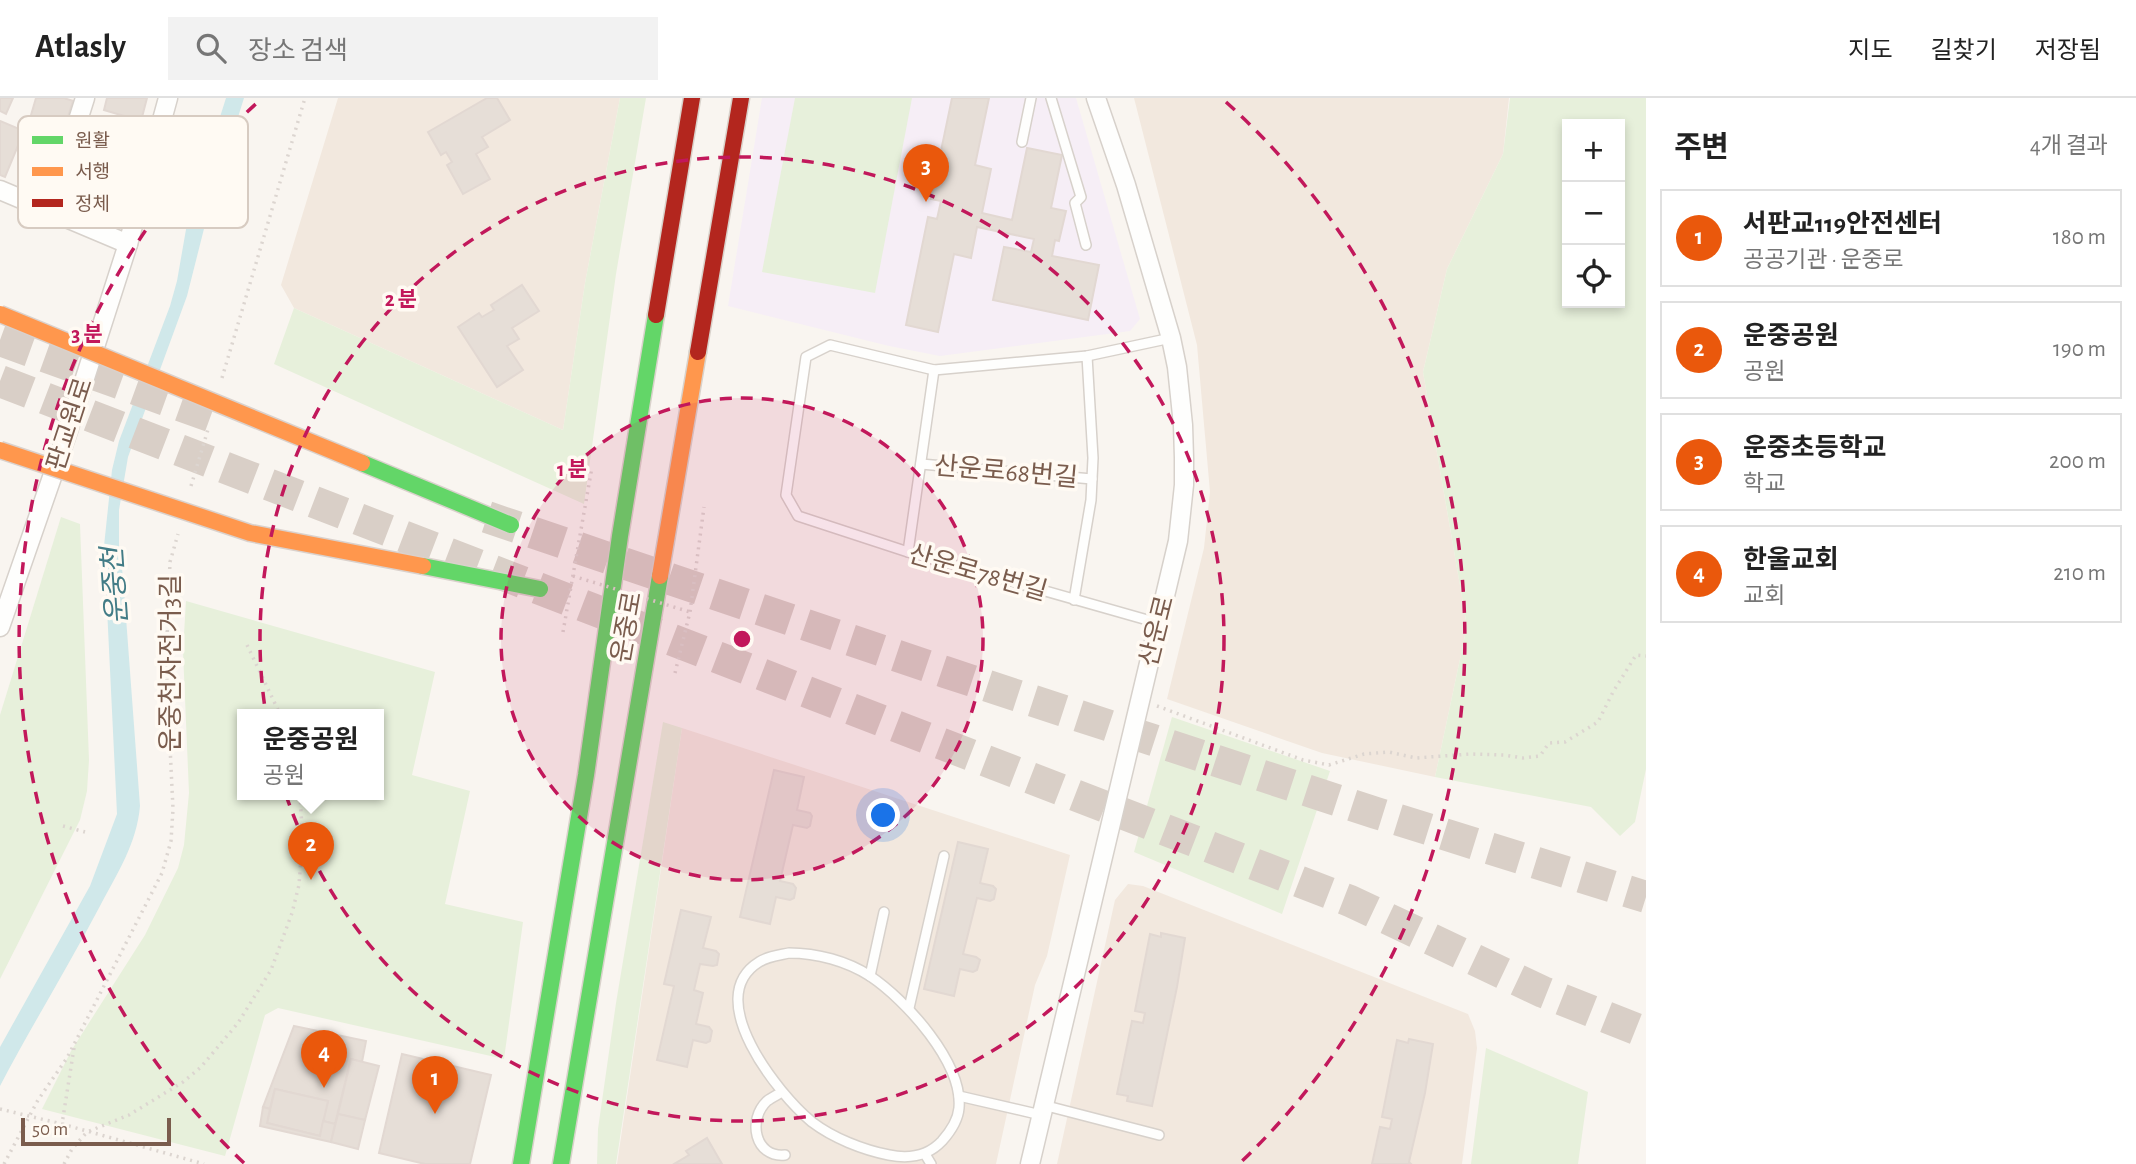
<!DOCTYPE html>
<html lang="ko">
<head>
<meta charset="utf-8">
<style>
  :root { --surface:#fff; --page:#f2f2f2; --text:#222; --muted:#767676; --line:#e0e0e0; --accent:#ea580c }
  body { margin:0; font-family:"Alegreya Sans","Noto Sans KR",sans-serif; background:var(--page); color:var(--text) }
  .controls { position:absolute; right:21px; top:21px; display:grid; overflow:hidden; border-radius:0px; box-shadow:0 4px 10px #0003 }
  .controls button { width:63px; height:63px; display:grid; place-items:center; padding:0; border:0; border-bottom:2px solid var(--line); background:var(--surface); color:var(--text); font:35px sans-serif }
  .scale { position:absolute; left:21px; bottom:18px; width:150px; box-sizing:border-box; padding-left:7px; border:4px solid #7a5c4d; border-top:0; font-size:19px; line-height:24px; white-space:nowrap; color:#7a5c4d; -webkit-text-stroke:5px #fffaf3; paint-order:stroke }
  .you { position:absolute; left:884px; top:718px; width:24px; height:24px; margin:-18px; border:5px solid #fff; border-radius:50%; background:#1a73e8; box-shadow:0 0 0 10px #1a73e833 }
  .badge { display:grid; place-items:center; width:46px; height:46px; border-radius:50%; background:var(--accent); color:#fff; font-size:23px; font-weight:700 }
  .pin { position:absolute; translate:-50% -58px; filter:drop-shadow(0 2px 4px #0008) }
  .pin::after { content:''; position:absolute; top:37px; width:24px; height:21px; background:inherit; clip-path:polygon(0 0,100% 0,50% 100%) }
  .popup { position:absolute; left:237px; top:611px; width:147px; height:91px; box-sizing:border-box; display:grid; place-content:center; border-radius:0px; background:var(--surface); filter:drop-shadow(0 2px 5px #0005); font-size:23px; white-space:nowrap; color:var(--muted) }
  .popup b { font-size:26px; color:var(--text) }
  .popup::after { content:''; position:absolute; left:50%; top:100%; margin-left:-14px; border:14px solid transparent; border-top-color:var(--surface) }
  .list { margin:0; padding:0; list-style:none }
  h2 { display:flex; justify-content:space-between; align-items:center; height:91px; margin:0; padding:0 28px; font-size:30px }
  h2 small { font-size:23px; font-weight:400; color:var(--muted) }
  .list li { display:grid; grid-template-columns:46px 1fr auto; gap:21px; align-items:center; box-sizing:border-box; height:98px; margin:0 14px 14px; padding:0 14px; border:2px solid var(--line); border-radius:0px }
  .list b { display:block; font-size:26px; white-space:nowrap }
  .list p { margin:0; font-size:23px; white-space:nowrap; color:var(--muted) }
  .list em { font-size:23px; font-style:normal; color:var(--muted) }
  .icon { flex:none; width:38px; height:38px; fill:none; stroke:currentColor; stroke-width:2; stroke-linecap:round; stroke-linejoin:round }
  .map { position:relative; flex:none; width:1646px; height:1066px; overflow:hidden }
  header { display:flex; align-items:center; gap:42px; box-sizing:border-box; height:98px; padding:0 35px; background:var(--surface); border-bottom:2px solid var(--line) }
  header strong { font-size:33px }
  nav { display:flex; gap:38px; margin-inline-start:auto; font-size:24px }
  .search { width:490px; height:63px; background:var(--page); display:flex; align-items:center; gap:18px; box-sizing:border-box; padding:0 24px; border-radius:0px; color:var(--muted); font-size:26px }
  main { display:flex }
  aside { flex:1; background:var(--surface) }
  .map>svg:first-child { display:block }
</style>
</head>
<body>
<header>
<strong>Atlasly</strong>
<div class="search"><svg class="icon" aria-label="search" viewBox="0 0 24 24"><circle cx="10" cy="10" r="6"/><path d="M15 15l6 6"/></svg>장소 검색</div>
<nav><a>지도</a><a>길찾기</a><a>저장됨</a></nav>
</header>
<main>
<div class="map">
<svg width="1646" height="1066" viewBox="0 0 1646 1066">
  <rect width="100%" height="100%" fill="#f9f5f0"/>
  <g fill="#f2e8de">
    <path d="M338,0h282l-35,185 -22,147 -269,-122 -13,-23z"/>
    <path d="M1134,0h375l-6,56 -56,115 -24,103 44,254 -32,151 -113,-24 -155,-54 37,-151 6,-56 -13,-147z"/>
    <path d="M682,630l388,127 -23,101 -12,29 -39,179h-379z"/>
    <path d="M1128,786l15,2 325,128 7,17 2,17 -15,116h-405l58,-264z"/>
  </g>
  <path fill="#f6eef6" d="M762,0h314l64,221 -10,12 -190,25 -51,-10 -161,-40z"/>
  <g fill="#e7f0db" fill-rule="evenodd">
    <path d="M620,0h26l-30,176 -32,230 -310,-140 20,-56 269,122 22,-147z"/>
    <path d="M795,0h117l-37,195 -113,-21z"/>
    <path d="M1510,0h136v671l-11,53 -15,14 -29,-29 -156,-30 32,-151 -44,-254 24,-103 56,-115zM1567,26h53v179h-53z"/>
    <path d="M61,419l19,7 9,236 -2,31 -7,29 -80,159v-264z"/>
    <path d="M186,503l249,71 -23,103 58,16 -25,113 78,18 -19,137 -226,-51 -13,7 -40,141 -183,-47 29,-58 74,-116 33,-67 6,-23 5,-52 -6,-142zM243,616h136v80h-136z"/>
    <path d="M1172,619l158,54 -48,143 -148,-62z"/>
    <path d="M663,624l19,6 -66,436h-19l1,-35 18,-126z"/>
    <path d="M1486,950l102,44 -10,72h-107z"/>
  </g>
  <path fill="#d0e8ea" d="M226,0h18l-36,115 -21,83 -59,161 -9,53v35l4,32 17,229c-3,37 -23,68 -40,100 -32,61 -68,119 -100,180v-39l90,-161 27,-72 -13,-268 8,-76 7,-29 51,-135 7,-25 11,-63z"/>
  <g fill="#e6ded7" stroke="#e2d8d2" stroke-width="2">
    <path d="M0,0h13l-7,16 -6,-3z"/>
    <path d="M36,0h28l9,3 -10,31 -34,-10z"/>
    <path d="M107,0h40l-6,23 -37,-11z"/>
    <path d="M487,0h10l13,22 -28,17 6,10 -12,7 14,25 -27,15 -16,-29 5,-3 -6,-10 -5,3 -13,-23z"/>
    <path d="M952,0h37l-14,67 16,4 -9,44 30,7 15,-72 35,7 -11,53 15,3 -7,30 -4,-1 -3,16 47,9 -11,55 -95,-20 11,-53 27,5 3,-13 -57,-12 -6,31 -17,-4 -16,78 -32,-7 22,-108 9,2 4,-18 -10,-2z"/>
    <path d="M0,23l24,10 -19,46 -5,-2z"/>
    <path d="M112,30l23,7 -11,34 -28,-9 5,-15 5,2z"/>
    <path d="M35,36l25,8 -15,45 -17,6 -11,-3 6,-18 5,2 4,-14 -5,-2z"/>
    <path d="M73,75l18,5 1,-5 27,7 -7,27 -10,-2 -3,13 -19,-7 2,-8 -11,-2 2,-6 -4,-2z"/>
    <path d="M522,187l17,26 -27,17 7,11 -12,7 16,24 -26,17 -39,-60 21,-14 3,4 12,-7 -3,-5z"/>
    <path d="M774,672l30,7 -7,33 13,3 2,3 -2,10 -3,2 -14,-3 -13,56 13,3 3,4 -2,10 -4,2 -14,-3 -6,27 -30,-7z"/>
    <path d="M958,744l30,7 -8,34 13,3 3,3 -2,10 -4,2 -13,-3 -14,56 13,3 4,3 -3,10 -4,2 -13,-3 -6,27 -30,-7z"/>
    <path d="M681,812l30,7 -8,31 13,3 3,3 -2,11 -4,1 -13,-2 -6,26 9,3 -7,31 13,3 3,4 -2,10 -4,2 -13,-3 -6,27 -30,-7 17,-74 -10,-2z"/>
    <path d="M1161,835l24,5 -8,49 -25,119 -25,-5 1,-5 -11,-2 15,-73 11,2 2,-10 -10,-2 15,-77 11,3z"/>
    <path d="M294,928l72,15 -4,21 -11,-3 -16,65 -12,-3 5,-20 -53,-12 -5,20 -7,-2z"/>
    <path d="M1409,941l24,5 -8,49 -16,69 2,2h-39l8,-37 10,2 2,-10 -10,-2 15,-77 11,3z"/>
    <path d="M402,956l89,21 -21,89h-45l-46,-11z"/>
    <path d="M351,961l28,7 -14,54 -27,-6z"/>
    <path d="M275,991l53,12 -8,35 -53,-13z"/>
    <path d="M263,1009l7,2 -3,14 53,13 3,-15 12,3 -4,18 -71,-16z"/>
    <path d="M338,1016l27,6 -7,29 -27,-7z"/>
    <path d="M707,1040l15,26h-48l15,-9 -3,-4z"/>
  </g>
  <g fill="none" stroke-linecap="round" stroke-linejoin="round">
    <g stroke="#d9cfc7" stroke-width="32" stroke-dasharray="32 16" stroke-linecap="butt">
      <path d="M0,242l221,80"/>
      <path d="M0,283l1350,520 193,91 103,41"/>
      <path d="M487,419l458,155 431,141 270,84"/>
    </g>
    <defs>
      <g id="lane">
        <path d="M1051,0l30,99 -6,6 11,42"/>
        <path d="M1022,44l9,-44"/>
        <path d="M921,366l171,15"/>
        <path d="M908,454l26,-182"/>
        <path d="M1074,502l17,-100 2,-42 -6,-102"/>
        <path d="M1158,525l-250,-71 -110,-36 -12,-21 20,-138 24,-12 104,25 153,-14 84,-18"/>
        <path d="M789,855c28,0 58,8 81,23 36,24 93,87 89,132 -1,12 -9,24 -17,33 -14,15 -33,18 -53,14 -26,-5 -56,-17 -77,-33 -34,-28 -111,-124 -53,-160 9,-6 21,-7 30,-9z"/>
        <path d="M870,878l14,-64"/>
        <path d="M909,910l35,-152"/>
        <path d="M782,994c-5,3 -11,6 -15,9 -20,19 -12,57 18,54"/>
        <path d="M959,998l82,19"/>
        <path d="M1043,1007l116,30"/>
        <path d="M925,1056l6,10"/>
      </g>
      <g id="street">
        <path d="M0,92l128,54"/>
        <path d="M49,114l36,-114"/>
        <path d="M0,529l67,-193 61,-190 40,-146"/>
        <path d="M1030,1066l148,-623 6,-56v-27l-1,-33 -6,-58 -6,-29 -45,-153 -30,-87"/>
      </g>
      <g id="fast">
        <path d="M521,1066l65,-389 34,-239 36,-221"/>
        <path d="M561,1066l99,-588"/>
      </g>
      <path id="slow" d="M660,478l38,-224"/>
      <g id="jam">
        <path d="M656,217l36,-217"/>
        <path d="M698,254l43,-254"/>
      </g>
    </defs>
    <use href="#lane" stroke="#d7d1cb" stroke-width="12"/>
    <use href="#street" stroke="#d7d1cb" stroke-width="21"/>
    <use href="#fast" stroke="#d9d2cb" stroke-width="19"/>
    <use href="#slow" stroke="#d9d2cb" stroke-width="19"/>
    <use href="#jam" stroke="#d9d2cb" stroke-width="19"/>
    <g stroke="#dcd5d0" stroke-width="3.5" stroke-dasharray="2 5" stroke-linecap="butt">
      <path d="M222,280l83,-280"/>
      <path d="M191,388l18,-60"/>
      <path d="M563,534l29,-165"/>
      <path d="M247,547l33,69"/>
      <path d="M675,575l15,-61 14,-105"/>
      <path d="M1157,608l146,54 26,5 35,-11 25,-2 27,6 54,-4 34,1 19,3 17,-2 9,-13 16,-1 33,-20 15,-30 23,-37 10,1"/>
      <path d="M63,728l22,6"/>
      <path d="M74,950l-12,76 142,40"/>
      <path d="M4,1066l34,-64 29,-42 95,-185 9,-32 2,-32 -7,-147 4,-100 8,-28"/>
      <path d="M64,1066l8,-15 15,-17 42,-17 54,-33 18,-15 37,-44 33,-53 21,-57 7,-28 2,-27 1,-29 -2,-35"/>
    </g>
    <use href="#lane" stroke="#fefefd" stroke-width="9"/>
    <use href="#street" stroke="#fefefd" stroke-width="18"/>
    <use href="#fast" stroke="#63d668" stroke-width="16"/>
    <use href="#slow" stroke="#ff974d" stroke-width="16"/>
    <use href="#jam" stroke="#b3261e" stroke-width="16"/>
    <defs>
      <g id="fast-bridge">
        <path d="M362,365l149,62"/>
        <path d="M423,468l117,23"/>
      </g>
      <g id="slow-bridge">
        <path d="M0,216l362,149"/>
        <path d="M0,352l250,83 173,33"/>
      </g>
    </defs>
    <use href="#fast-bridge" stroke="#dad1cc" stroke-width="19" stroke-linecap="butt"/>
    <use href="#slow-bridge" stroke="#dad1cc" stroke-width="19" stroke-linecap="butt"/>
    <g stroke="#dcd5d0" stroke-width="3.5" stroke-dasharray="2 5" stroke-linecap="butt">
      <path d="M573,478l117,36"/>
      <path d="M0,1011l62,15"/>
    </g>
    <use href="#fast-bridge" stroke="#63d668" stroke-width="16"/>
    <use href="#slow-bridge" stroke="#ff974d" stroke-width="16"/>
  </g>
  <circle cx="742" cy="541" r="241" fill="#c2185b" fill-opacity=".12"/>
  <g fill="none" stroke="#c2185b" stroke-width="3.5" stroke-dasharray="12 9">
    <circle cx="742" cy="541" r="241"/>
    <circle cx="742" cy="541" r="482"/>
    <path d="M244 1065A723 723 0 0 1 258 4M1226 4A723 723 0 0 1 1240 1065"/>
  </g>
  <g text-anchor="middle" stroke-width="7" stroke-linejoin="round" paint-order="stroke">
    <g font-size="26" fill="#7a5c4d" stroke="#fffaf3">
      <text transform="translate(69 326) rotate(-72)" y="9">판교원로</text>
      <text transform="translate(1006 373) rotate(5)" y="9">산운로68번길</text>
      <text transform="translate(978 474) rotate(16)" y="9">산운로78번길</text>
      <text transform="translate(626 529) rotate(-80)" y="9">운중로</text>
      <text transform="translate(1156 533) rotate(-76)" y="9">산운로</text>
      <text transform="translate(170 565) rotate(-90)" y="9">운중천자전거3길</text>
    </g>
    <g font-size="28" font-style="italic" fill="#437c86" stroke="#fffaf3">
      <text transform="translate(114 488) rotate(-94)" y="10">운중천</text>
    </g>
  </g>
  <rect x="18" y="18" width="230" height="112" rx="10" fill="#fffaf3" stroke="#d7cbc1" stroke-width="2"/>
  <rect x="32" y="38" width="31" height="8" fill="#63d668"/>
  <rect x="32" y="69" width="31" height="9" fill="#ff974d"/>
  <rect x="32" y="101" width="31" height="8" fill="#b3261e"/>
  <g font-size="19" fill="#7a5c4d">
    <text x="75" y="49">원활</text>
    <text x="75" y="80">서행</text>
    <text x="75" y="112">정체</text>
  </g>
  <circle cx="742" cy="541" r="10" fill="#c2185b" stroke="#fffaf3" stroke-width="3.5"/>
  <g font-size="21" text-anchor="middle" font-weight="bold" fill="#c2185b" stroke="#fffaf3" stroke-width="7" stroke-linejoin="round" paint-order="stroke">
    <text x="401" y="208">2 분</text>
    <text x="87" y="243">3 분</text>
    <text x="572" y="378">1 분</text>
  </g>
</svg>
<div class="controls">
<button>+</button>
<button>−</button>
<button><svg class="icon" aria-label="locate" viewBox="0 0 24 24"><circle cx="12" cy="12" r="6"/><path d="M12 2v4M12 18v4M2 12h4M18 12h4"/></svg></button>
</div>
<div class="scale">50 m</div>
<div class="you"></div>
<div class="pin badge" style="left:435px;top:1016px">1</div>
<div class="pin badge" style="left:311px;top:782px">2</div>
<div class="popup"><b>운중공원</b>공원</div>
<div class="pin badge" style="left:926px;top:104px">3</div>
<div class="pin badge" style="left:324px;top:990px">4</div>
</div>
<aside>
<h2>주변<small>4개 결과</small></h2>
<ul class="list">
<li><span class="badge">1</span><div><b>서판교119안전센터</b><p>공공기관 · 운중로</p></div><em>180 m</em></li>
<li><span class="badge">2</span><div><b>운중공원</b><p>공원</p></div><em>190 m</em></li>
<li><span class="badge">3</span><div><b>운중초등학교</b><p>학교</p></div><em>200 m</em></li>
<li><span class="badge">4</span><div><b>한울교회</b><p>교회</p></div><em>210 m</em></li>
</ul>
</aside>
</main>
</body>
</html>
